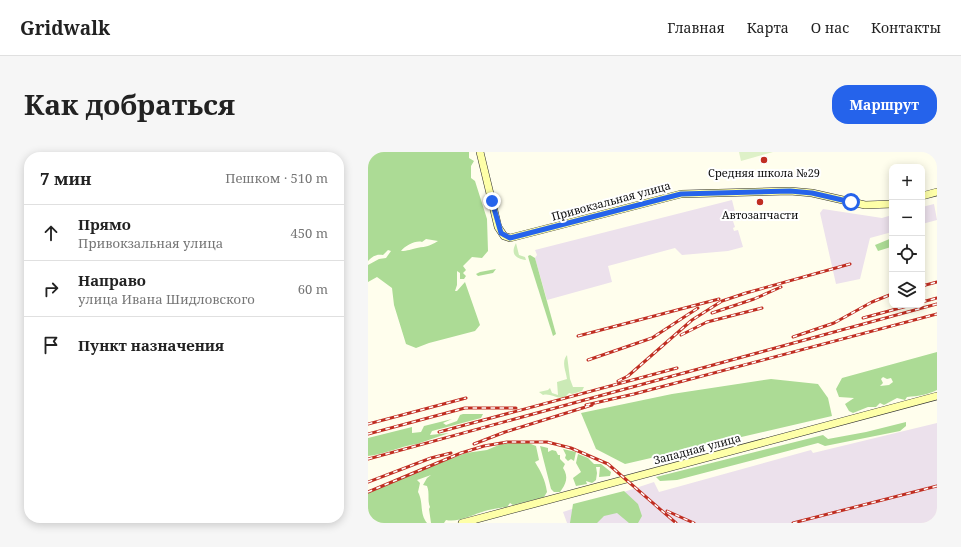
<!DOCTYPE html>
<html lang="ru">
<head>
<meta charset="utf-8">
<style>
  :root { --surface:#fff; --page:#f6f6f6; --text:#222; --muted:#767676; --line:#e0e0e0; --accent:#2563eb }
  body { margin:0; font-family:"Noto Serif",serif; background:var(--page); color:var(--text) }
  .controls { position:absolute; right:12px; top:12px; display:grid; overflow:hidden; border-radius:8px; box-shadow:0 2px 10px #0003 }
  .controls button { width:36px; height:36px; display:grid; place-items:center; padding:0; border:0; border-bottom:1px solid var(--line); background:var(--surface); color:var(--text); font:20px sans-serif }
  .stop { position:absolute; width:12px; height:12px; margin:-9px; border:3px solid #2563eb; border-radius:50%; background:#fff }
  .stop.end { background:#2563eb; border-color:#fff; box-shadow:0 1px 4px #0008 }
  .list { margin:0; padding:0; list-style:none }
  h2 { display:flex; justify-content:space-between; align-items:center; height:52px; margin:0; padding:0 16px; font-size:17px }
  h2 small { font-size:13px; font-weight:400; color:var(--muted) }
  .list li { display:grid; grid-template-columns:26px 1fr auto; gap:12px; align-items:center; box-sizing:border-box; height:56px; padding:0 16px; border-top:1px solid var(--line) }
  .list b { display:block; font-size:15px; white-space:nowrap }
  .list p { margin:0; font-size:13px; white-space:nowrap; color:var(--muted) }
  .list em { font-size:13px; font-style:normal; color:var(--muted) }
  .icon { flex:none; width:22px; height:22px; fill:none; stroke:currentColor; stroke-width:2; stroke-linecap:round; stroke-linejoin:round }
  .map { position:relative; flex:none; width:569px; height:371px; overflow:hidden; border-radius:16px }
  header { display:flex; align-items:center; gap:24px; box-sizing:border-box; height:56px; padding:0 20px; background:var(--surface); border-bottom:1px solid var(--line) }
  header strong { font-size:19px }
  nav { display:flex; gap:22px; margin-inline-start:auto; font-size:14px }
  .intro { display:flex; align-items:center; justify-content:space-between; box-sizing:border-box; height:96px; padding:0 24px }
  h1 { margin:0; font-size:28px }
  .button { padding:10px 18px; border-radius:16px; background:var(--accent); color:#fff; font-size:14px; font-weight:700 }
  main { display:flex; gap:24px; padding:0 24px }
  aside { flex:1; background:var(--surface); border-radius:16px; box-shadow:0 2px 10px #0003 }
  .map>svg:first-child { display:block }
</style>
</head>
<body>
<header>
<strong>Gridwalk</strong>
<nav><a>Главная</a><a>Карта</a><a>О нас</a><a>Контакты</a></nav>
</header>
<div class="intro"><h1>Как добраться</h1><a class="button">Маршрут</a></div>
<main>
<aside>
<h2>7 мин<small>Пешком · 510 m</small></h2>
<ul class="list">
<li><svg class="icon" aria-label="ahead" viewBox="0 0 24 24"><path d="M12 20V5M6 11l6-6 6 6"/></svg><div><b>Прямо</b><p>Привокзальная улица</p></div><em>450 m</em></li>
<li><svg class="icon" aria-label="right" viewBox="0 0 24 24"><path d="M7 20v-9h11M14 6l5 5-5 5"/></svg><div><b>Направо</b><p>улица Ивана Шидловского</p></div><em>60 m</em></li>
<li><svg class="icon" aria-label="arrive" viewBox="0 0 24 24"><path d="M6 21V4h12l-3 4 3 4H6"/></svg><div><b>Пункт назначения</b></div></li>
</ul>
</aside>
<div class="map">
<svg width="569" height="371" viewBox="0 0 569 371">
  <rect width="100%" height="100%" fill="#fffeed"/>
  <g fill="#ece1ec">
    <path d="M364,48l5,20 -4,1 2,6 -2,1 1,3 4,-1 5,17 -15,4 -46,4 -7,-7 -67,18 4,16 -65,18 -12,-42 2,-3 -2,-5z"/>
    <path d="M566,52l3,16 -15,4v-17z"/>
    <path d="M455,57l59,9 10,-3v17l-22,6 -10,41 -24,5 -16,-71z"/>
    <path d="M569,271v100h-370l-4,-11 91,-30 5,10 152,-42 2,3z"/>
  </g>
  <g fill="#cbeab6">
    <path d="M148,91l3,12 6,2 1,3c-10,-1 -16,-6 -10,-17z"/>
    <path d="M199,203l3,24 3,8h11l-2,4 -10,3 -3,-1c-8,11 -17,-1 -26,2l-4,-3 9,-2 2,-2 2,5 6,2 -1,-13 10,-3c-1,-8 -6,-17 0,-24z"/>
  </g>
  <g fill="#acdb95" fill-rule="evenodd">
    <path d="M0,0h101v6l5,3 -3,5v12l4,3 12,38 1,32 -6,7 -10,-1 -9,9 3,4 -3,3 3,3 -2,3h-4v-6l-3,-2v14l-2,6h2l8,-9 15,43 -5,6 -46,12 -13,5 -10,-4 -12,-39 -2,-17 -15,-11 -9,5v-17l11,-6 7,-1 5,-7 -3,-1 -5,5c-7,-1 -10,1 -15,6zM58,87l12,2c-10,6 -10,5 -21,7 -6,1 -9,3 -16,3 4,-5 15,-11 21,-9z"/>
    <path d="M524,86l-1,9 -13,4 -3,-6z"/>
    <path d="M162,103l5,3 21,76 -3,2 -24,-76 -1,-4z"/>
    <path d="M128,117l-3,4 -15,3 -2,-2 4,-2z"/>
    <path d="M569,200v38c-10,5 -19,6 -30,7l-2,3 -8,-2 -13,7 -4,-2 -4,4h-8l-15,6 -4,-2 -4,-7 9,-6 -15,-1 -3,-8 6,-11zM515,225l4,2 4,-1 2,4 -4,3 -9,1 3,-3 -2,-4z"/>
    <path d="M403,227l47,5 10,14 4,18 -207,48 -29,-15 -15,-36 91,-19z"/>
    <path d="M95,262h20l-2,4 -49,13 -2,4 19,-2 -32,11c-16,2 -35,11 -49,12v-18l44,-11v6l9,-1 3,-6 28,-7 -9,4 3,2 11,-4 3,-6z"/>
    <path d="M538,270v4l-6,5 -75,15 -7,-3 -141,37 -17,1 -4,-4 167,-42 5,4 38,-7z"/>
    <path d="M158,290l10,4 3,14 -4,2c6,10 10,17 12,30l-3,5 -31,8 -3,-2 -3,4c-7,1 -15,2 -22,4 -11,3 -27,12 -39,9l-2,3h-13l-2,-14 1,-2c-3,-7 0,-14 -3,-21l-4,-1 4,-7 4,-3 -14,5 3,3 -2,9c6,11 1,21 9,31h-59v-30c18,-7 34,-15 51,-24v2l47,-18 21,-3 14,-6z"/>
    <path d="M172,294l8,2v4l4,-2 4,1 2,4h2v4l5,5 -2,4c6,9 3,16 -3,24h-6l-3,-3z"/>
    <path d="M195,297l13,3 -2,9 -3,-2 -3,2 -3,-3 1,-3z"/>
    <path d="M210,302l10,4 6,6h7l10,8 -1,4 -11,1 1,-10h-4l1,6 -1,7 -4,3 -6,-2 1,3 -11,2 -3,-8 8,-6 -5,-9z"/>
    <path d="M256,339l14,13 4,12 -4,7h-9l-12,-10 -13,3 -7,7h-27l3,-19z"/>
  </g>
  <path fill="#def1c8" d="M371,0h34l-32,9z"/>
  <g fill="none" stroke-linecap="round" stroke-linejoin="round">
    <defs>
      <g id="secondary">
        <path d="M112,0l18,75 6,9 6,2 171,-44 109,-3 22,2 53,12 27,-1"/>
        <path d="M554,44l15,-4"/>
        <path d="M94,371l475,-127"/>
      </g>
    </defs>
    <use href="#secondary" stroke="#2f2f2f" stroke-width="8"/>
    <use href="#secondary" stroke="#feffa8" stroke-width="7"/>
    <defs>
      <g id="rail">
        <path d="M554,134l15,-4"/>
        <path d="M554,150l15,-4"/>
        <path d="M344,161l42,-14 27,-12"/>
        <path d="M495,166l48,-13"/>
        <path d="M313,183l26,-13 55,-14"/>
        <path d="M210,184l141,-37"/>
        <path d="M425,185l41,-14 38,-21 20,-8"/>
        <path d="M220,208l64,-22 46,-30"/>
        <path d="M250,229l10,-5 64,-56 30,-19 24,-8 104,-29"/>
        <path d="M218,253l48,-11 303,-80"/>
        <path d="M0,272l98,-26"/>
        <path d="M71,280l238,-64"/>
        <path d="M0,282l97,-26h51"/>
        <path d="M106,292l31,-12 87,-27"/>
        <path d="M0,307l569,-155"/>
        <path d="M0,330l63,-24 20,-5"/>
        <path d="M0,340l93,-39 23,-7 23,-4h40l24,6 37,16 68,59"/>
        <path d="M299,359l27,12"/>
        <path d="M425,371l144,-37"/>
      </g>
    </defs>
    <use href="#rail" stroke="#c02e22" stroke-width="3"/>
    <use href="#rail" stroke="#fff" stroke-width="1.5" stroke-dasharray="4.5" stroke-linecap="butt"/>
  </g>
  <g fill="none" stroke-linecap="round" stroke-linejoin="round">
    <path stroke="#2563eb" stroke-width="5" d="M124,49l9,32 9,5 171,-44 109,-3 22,2 39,9"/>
  </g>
  <g fill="#c02e22" stroke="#fff" stroke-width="1.5">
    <circle cx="396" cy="8" r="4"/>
    <circle cx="392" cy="50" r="4"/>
  </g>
  <g text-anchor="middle" stroke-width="4" stroke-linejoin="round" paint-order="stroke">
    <g font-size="11" fill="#0d0d0d" stroke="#fff">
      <text x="396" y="25">Средняя школа №29</text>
      <text x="392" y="67">Автозапчасти</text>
    </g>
    <g font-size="11" fill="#0d0d0d" stroke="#fff">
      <text transform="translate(243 49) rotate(-15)" y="4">Привокзальная улица</text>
      <text transform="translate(329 297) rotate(-15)" y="4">Западная улица</text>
    </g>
  </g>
</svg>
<div class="controls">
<button>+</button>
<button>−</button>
<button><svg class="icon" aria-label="locate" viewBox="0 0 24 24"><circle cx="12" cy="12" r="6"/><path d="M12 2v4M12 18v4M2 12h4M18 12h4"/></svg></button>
<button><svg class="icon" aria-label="layers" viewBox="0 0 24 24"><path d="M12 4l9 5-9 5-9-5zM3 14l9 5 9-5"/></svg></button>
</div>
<div class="stop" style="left:483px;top:50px"></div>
<div class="stop end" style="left:124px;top:49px"></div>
</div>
</main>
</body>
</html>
